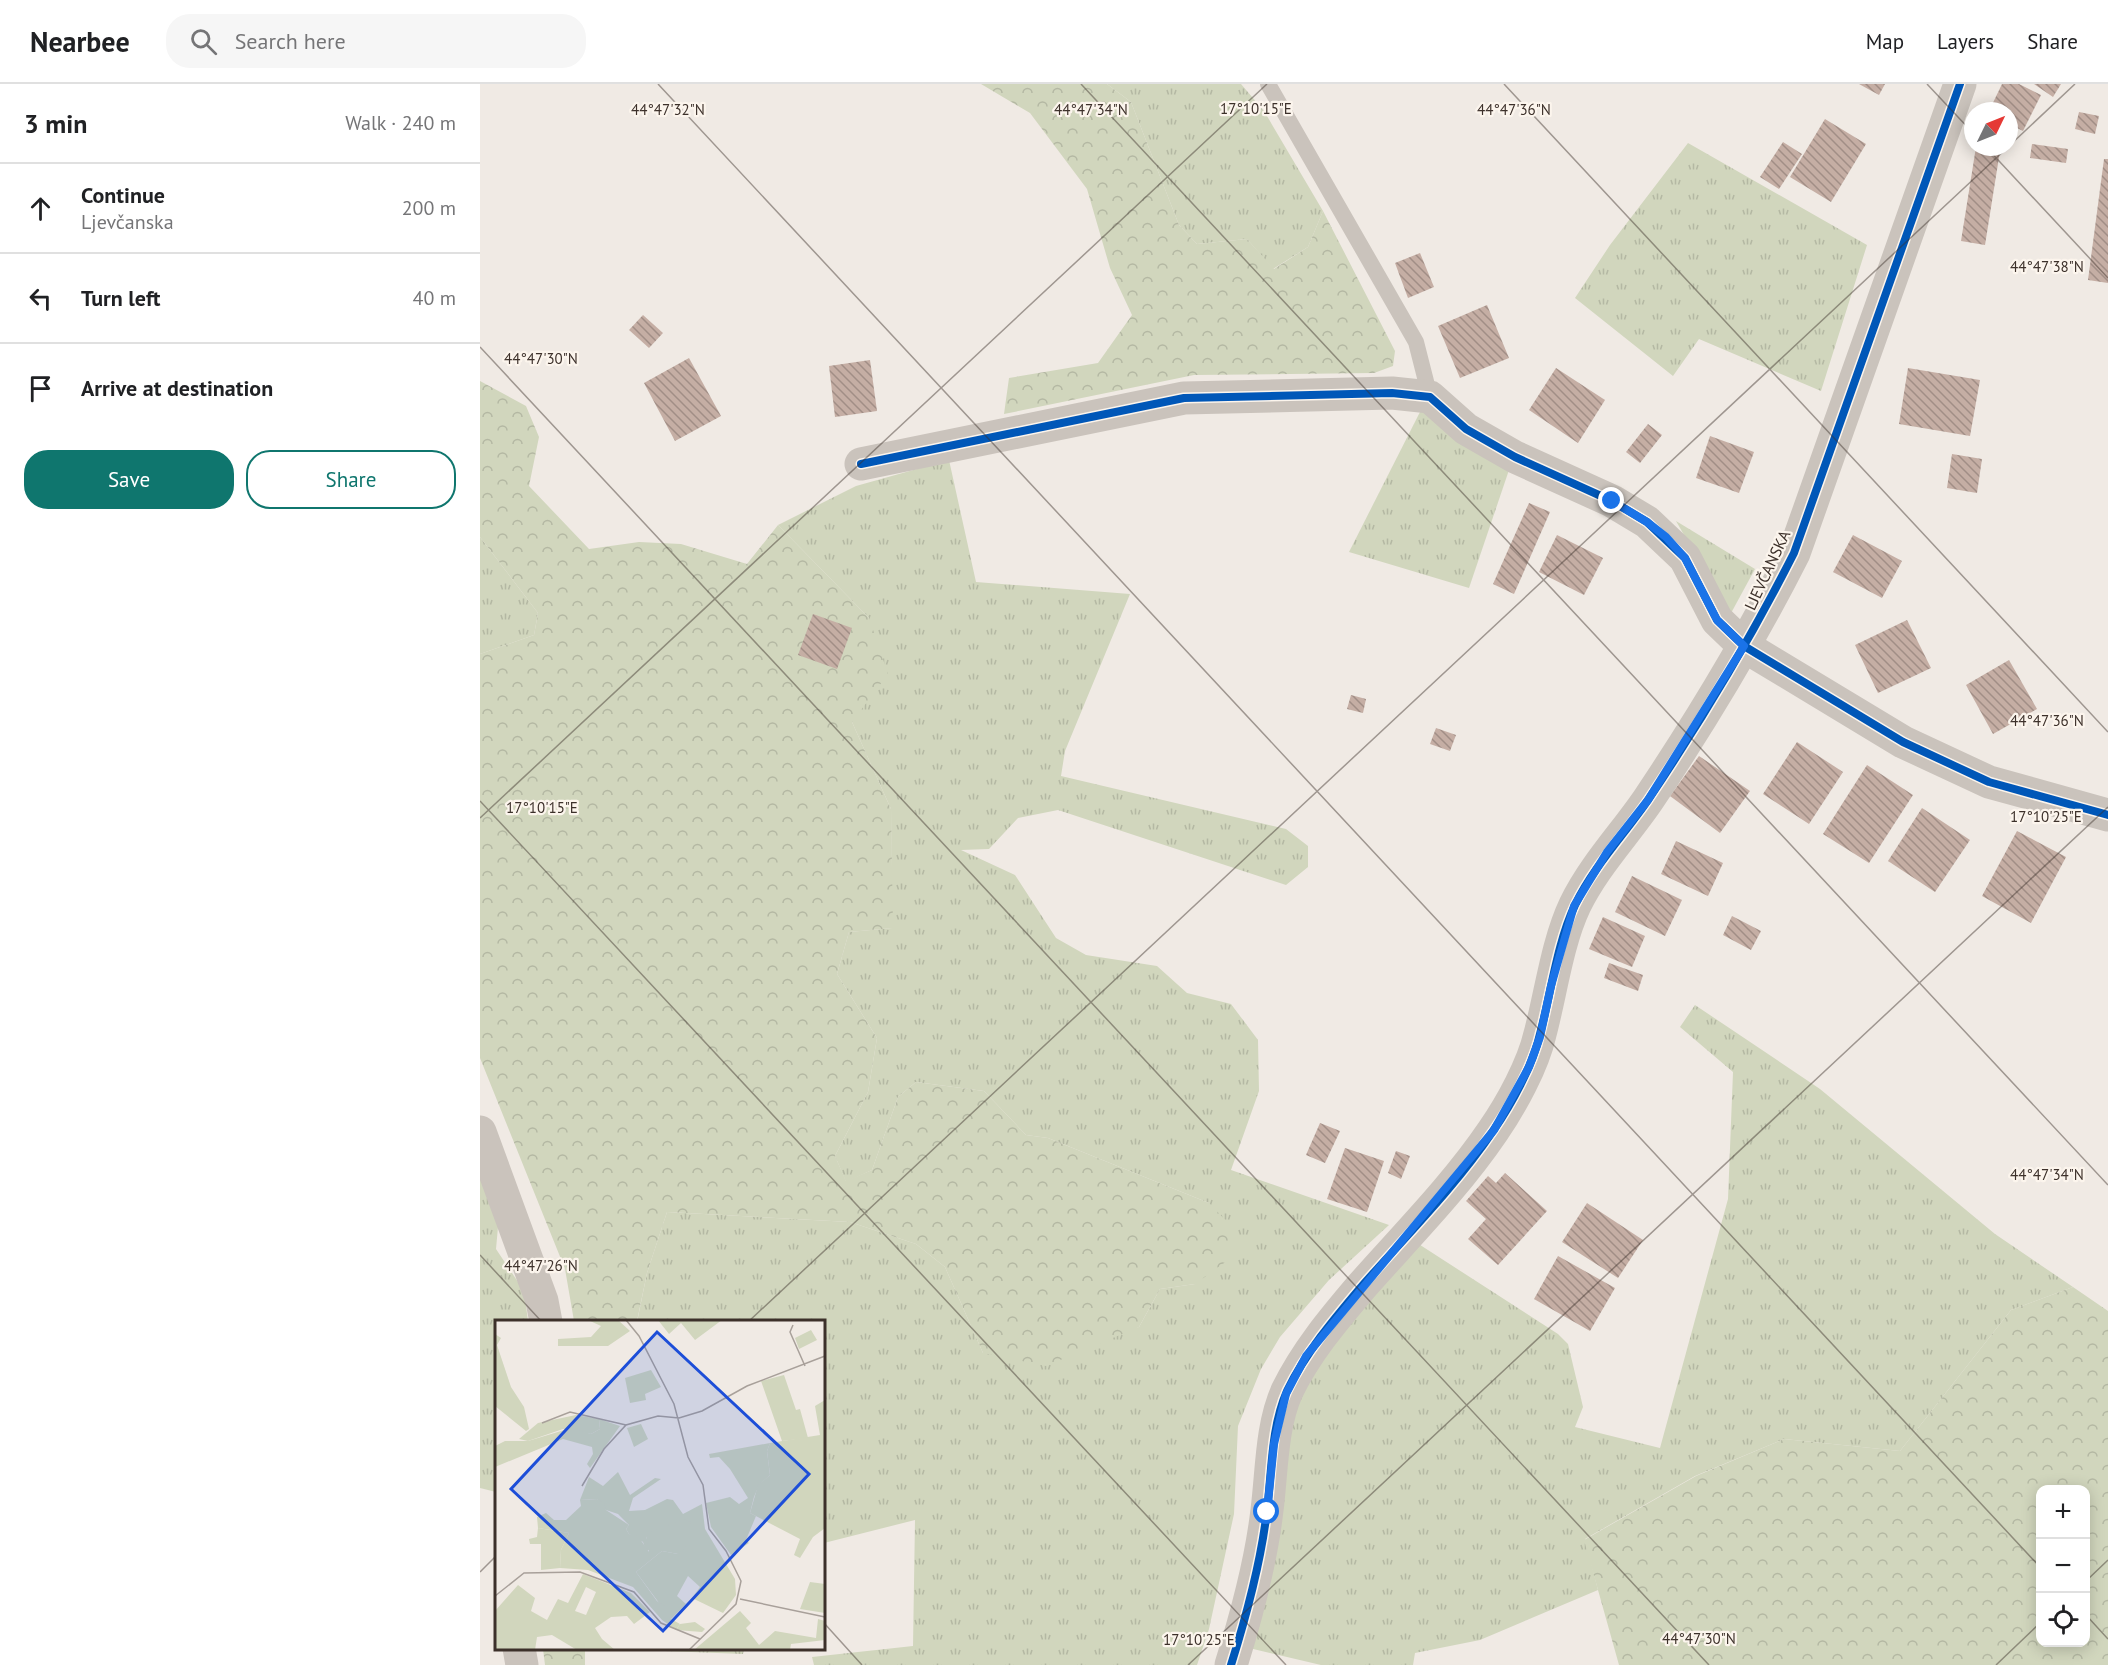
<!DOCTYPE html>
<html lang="en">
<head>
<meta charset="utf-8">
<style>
  :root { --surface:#fff; --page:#f6f6f6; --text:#202124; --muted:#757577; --line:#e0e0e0; --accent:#0f766e }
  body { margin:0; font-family:"PT Sans",sans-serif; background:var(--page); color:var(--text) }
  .controls { position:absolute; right:18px; bottom:18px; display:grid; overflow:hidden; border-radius:12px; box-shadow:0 3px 15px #0003 }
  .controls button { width:54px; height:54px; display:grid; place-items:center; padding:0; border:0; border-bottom:2px solid var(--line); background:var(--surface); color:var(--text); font:30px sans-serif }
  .compass { position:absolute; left:1484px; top:18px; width:54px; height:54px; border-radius:50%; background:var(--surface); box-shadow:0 3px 15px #0003; rotate:47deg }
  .stop { position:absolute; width:18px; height:18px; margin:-14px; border:4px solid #1a73e8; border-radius:50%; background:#fff }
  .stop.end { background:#1a73e8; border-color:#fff; box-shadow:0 2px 6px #0008 }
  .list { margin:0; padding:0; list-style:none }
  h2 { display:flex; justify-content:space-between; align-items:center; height:78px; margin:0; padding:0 24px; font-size:26px }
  h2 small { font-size:20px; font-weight:400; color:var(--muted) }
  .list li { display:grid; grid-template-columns:39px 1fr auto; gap:18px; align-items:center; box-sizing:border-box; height:90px; padding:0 24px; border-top:2px solid var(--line) }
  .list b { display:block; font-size:22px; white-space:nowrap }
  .list p { margin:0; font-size:20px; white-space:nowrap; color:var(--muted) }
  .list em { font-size:20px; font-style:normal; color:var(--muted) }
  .actions { display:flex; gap:12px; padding:18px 24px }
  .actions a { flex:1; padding:14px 0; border:2px solid var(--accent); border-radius:24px; text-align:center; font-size:21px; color:var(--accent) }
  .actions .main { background:var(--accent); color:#fff }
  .icon { flex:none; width:33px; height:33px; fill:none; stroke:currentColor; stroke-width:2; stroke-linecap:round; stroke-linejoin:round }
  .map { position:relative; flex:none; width:1628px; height:1581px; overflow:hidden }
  header { display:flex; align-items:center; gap:36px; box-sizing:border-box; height:84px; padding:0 30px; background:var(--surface); border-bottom:2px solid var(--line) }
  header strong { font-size:28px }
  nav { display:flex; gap:33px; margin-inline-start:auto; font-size:21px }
  .search { width:420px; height:54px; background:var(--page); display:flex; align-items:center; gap:15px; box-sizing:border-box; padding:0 21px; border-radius:24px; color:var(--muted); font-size:22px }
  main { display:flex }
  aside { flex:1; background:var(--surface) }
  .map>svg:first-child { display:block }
</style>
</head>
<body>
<header>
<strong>Nearbee</strong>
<div class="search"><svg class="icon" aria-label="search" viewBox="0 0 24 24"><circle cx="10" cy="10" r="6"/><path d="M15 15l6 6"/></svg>Search here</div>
<nav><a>Map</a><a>Layers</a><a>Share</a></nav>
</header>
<main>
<aside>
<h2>3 min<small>Walk · 240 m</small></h2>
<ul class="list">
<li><svg class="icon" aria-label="ahead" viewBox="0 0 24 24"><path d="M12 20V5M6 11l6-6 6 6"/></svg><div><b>Continue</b><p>Ljevčanska</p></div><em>200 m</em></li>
<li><svg class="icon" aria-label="left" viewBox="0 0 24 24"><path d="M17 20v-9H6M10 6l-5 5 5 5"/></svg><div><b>Turn left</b></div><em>40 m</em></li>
<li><svg class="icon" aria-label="arrive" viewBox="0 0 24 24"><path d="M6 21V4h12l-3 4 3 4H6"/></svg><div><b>Arrive at destination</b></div></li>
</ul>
<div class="actions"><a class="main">Save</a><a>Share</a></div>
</aside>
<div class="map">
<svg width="1628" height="1581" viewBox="0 0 1628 1581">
  <defs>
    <pattern id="grass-tufts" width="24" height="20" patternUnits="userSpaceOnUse" patternTransform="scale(1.5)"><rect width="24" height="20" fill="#d1d6bd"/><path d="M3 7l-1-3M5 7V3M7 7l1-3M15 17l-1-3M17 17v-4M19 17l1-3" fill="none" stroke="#b4b8a3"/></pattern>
    <pattern id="forest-crowns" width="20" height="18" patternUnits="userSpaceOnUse" patternTransform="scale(1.5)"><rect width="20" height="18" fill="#d1d6bd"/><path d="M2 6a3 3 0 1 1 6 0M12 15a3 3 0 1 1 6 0" fill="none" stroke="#b4b8a3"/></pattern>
    <pattern id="building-back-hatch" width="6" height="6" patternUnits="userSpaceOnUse" patternTransform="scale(1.5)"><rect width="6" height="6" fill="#c5aea4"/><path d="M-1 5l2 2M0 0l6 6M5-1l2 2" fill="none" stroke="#a18e86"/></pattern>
  </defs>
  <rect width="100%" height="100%" fill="#f0eae4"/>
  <g fill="url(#grass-tufts)">
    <path d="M627,0h134l23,27 59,100 -15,36 -35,22 -26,-30 -50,5 -18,-19 -48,-123z"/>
    <path d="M1208,59l179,102 -46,146 -122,-52 -26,37 -98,-78 35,-53z"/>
    <path d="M941,326l88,60 -40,118 -120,-36z"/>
    <path d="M469,376l27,122 154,12 -65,157 -4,25 225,53 22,17v21l-22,18 -228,-75 -40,8 -29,31 -28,1 54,25 41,63 30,17 71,11 30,27 44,11 27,36 1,51 -28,79 158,55 -60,55 -49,57 -19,32 -23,57 -4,88 -25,115 -12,36h-383l-2,-8 101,-11 2,-126 -91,23v-221h-187l10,-49 20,-61 183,10 66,22 29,23 38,86 156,-26 21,-38 35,-5 14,-81 -161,-65 -22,-3 -42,-44 -68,-9 -18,15 -26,73 -26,12 -11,-26 33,-64 9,-54 -40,-64 12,-42 43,-4 -1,-119 -39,-87 17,-104 -91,-93 78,-39z"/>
    <path d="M1196,437l79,48 -25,46z"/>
    <path d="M0,453l58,76 -4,22 -54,19z"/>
    <path d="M1215,921l125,84 175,145 78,53 -62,23 -111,141 -116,-12 -89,37 -110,63 13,51 -118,50 -65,13 -2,12h-92l-72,-17 38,-217 30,-71 97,-119 144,93 10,10 15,63 -8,20 85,21 68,-249 5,-127 -53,-45z"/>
    <path d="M0,1086l19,46 -3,33 28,42 4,30 -32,1v170l-16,-4z"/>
    <path d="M264,1565l-1,5 -130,-5 131,-1z"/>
  </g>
  <g fill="url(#forest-crowns)" fill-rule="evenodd">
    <path d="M501,0h126l24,18 48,123 18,19 50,-5 27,30 34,-22 15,-36 72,140 -2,15 -19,7 -180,2 -190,39 5,-36 89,-15 34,-48 -22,-47 -23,-79 -57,-76z"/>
    <path d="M0,297l46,25 13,31 -10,49 60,63 50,-7 42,2 66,20 31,-39 91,93 19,56 -36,48 39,87 2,119 -44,4 -12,42 40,64 -9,54 -33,64 11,25 26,-11 26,-73 18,-15 68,9 42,44 22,3 161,65 22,23v32l-36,26 -35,5 -21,38 -93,39 -63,-13 -38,-86 -29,-23 -66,-22 -183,-10 -20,61 -10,48h-63l-9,-52 -85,-211v-404l54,-19 4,-22 -58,-76z"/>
    <path d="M1593,1203l35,24v354h-489l-35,-125 112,-64 88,-37 116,12 111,-141zM1560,1406h46v152h-46z"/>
    <path d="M63,1565h42v16h-40z"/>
  </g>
  <g fill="url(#building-back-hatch)">
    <path d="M1379,0h26l-6,11z"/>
    <path d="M1522,0h17l22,11 -18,36 -14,-7v-13h-20z"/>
    <path d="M1554,0h27l-8,13z"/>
    <path d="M1599,28l20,4 -4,18 -20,-5z"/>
    <path d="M1345,35l41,25 -35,58 -41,-25z"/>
    <path d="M1303,58l19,12 -23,35 -19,-12z"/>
    <path d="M1552,60l36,5 -2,14 -36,-5z"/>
    <path d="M1496,63l24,4 -15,94 -24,-4z"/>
    <path d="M1624,75h4v124l-20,-3z"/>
    <path d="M940,169l14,34 -26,11 -13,-35z"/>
    <path d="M1007,221l22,53 -49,20 -22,-52z"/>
    <path d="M163,231l20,18 -14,15 -20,-18z"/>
    <path d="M209,274l32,58 -46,25 -31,-58z"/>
    <path d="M390,276l7,51 -42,6 -6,-51z"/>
    <path d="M1076,284l49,32 -27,43 -49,-33z"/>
    <path d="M1428,284l72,12 -10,56 -71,-12z"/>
    <path d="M1168,340l14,11 -22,28 -14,-11z"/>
    <path d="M1230,352l44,16 -15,41 -43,-15z"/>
    <path d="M1472,370l30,5 -5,34 -30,-5z"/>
    <path d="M1049,419l21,9 -36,82 -21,-10z"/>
    <path d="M1077,451l46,23 -19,37 -45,-23z"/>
    <path d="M1373,451l49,26 -20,37 -49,-26z"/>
    <path d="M333,530l39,14 -15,41 -39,-14z"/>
    <path d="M1427,536l24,48 -53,25 -23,-48z"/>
    <path d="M1529,576l28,49 -44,25 -27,-49z"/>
    <path d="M871,611l15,4 -3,14 -16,-4z"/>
    <path d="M956,644l20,7 -6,16 -20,-7z"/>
    <path d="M1317,658l46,30 -34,52 -46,-30z"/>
    <path d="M1219,672l51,35 -30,42 -50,-37z"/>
    <path d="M1387,681l46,30 -44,68 -46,-29z"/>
    <path d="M1442,724l48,32 -35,52 -47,-31z"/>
    <path d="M1537,747l49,26 -35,66 -49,-27z"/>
    <path d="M1196,757l47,22 -15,33 -47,-22z"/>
    <path d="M1152,792l50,24 -17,36 -50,-24z"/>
    <path d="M1252,832l29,15 -10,19 -28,-15z"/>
    <path d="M1123,833l42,19 -13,31 -43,-18z"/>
    <path d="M1129,879l34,12 -5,16 -34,-13z"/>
    <path d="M840,1039l20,8 -15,32 -19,-8z"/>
    <path d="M865,1064l39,13 -17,51 -40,-13z"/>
    <path d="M916,1067l14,5 -9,23 -13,-6z"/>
    <path d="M1025,1089l42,38 -49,54 -30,-26 18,-20 -20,-18 22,-25 8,7z"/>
    <path d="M1107,1119l56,37 -25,38 -56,-36z"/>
    <path d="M1078,1172l57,32 -25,43 -56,-32z"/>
  </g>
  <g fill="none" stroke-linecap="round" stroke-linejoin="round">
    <path stroke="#cac3bc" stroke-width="16" d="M788,0l148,258 14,55"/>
    <g stroke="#cac3bc" stroke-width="33">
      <path d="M381,380l323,-66 208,-5 38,4 36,32 49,28 97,44 35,21 38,36 32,62 27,26 159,96 86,40 119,33"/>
      <path d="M0,1048l62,169 4,21"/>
      <path d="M39,1564l3,17"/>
      <path d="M751,1581c16,-51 30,-102 36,-155 5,-39 4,-83 20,-119 19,-39 46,-71 74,-104 45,-51 94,-100 132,-156 18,-26 40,-66 47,-97 11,-41 17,-91 35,-129 19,-39 49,-70 73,-105 53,-79 103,-162 146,-247l166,-469"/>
    </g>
    <defs>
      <g id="cycleway">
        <path d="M381,380l323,-66 208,-5 38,4 36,32 49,28 97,44 35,21 38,36 32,62 27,26 159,96 86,40 119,33"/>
        <path d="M751,1581c16,-51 30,-102 36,-155 5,-39 4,-83 20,-119 19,-39 46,-71 74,-104 45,-51 94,-100 132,-156 18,-26 40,-66 47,-97 11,-41 17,-91 35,-129 19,-39 49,-70 73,-105 53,-79 103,-162 146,-247l166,-469"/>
      </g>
    </defs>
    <use href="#cycleway" stroke="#fcf5ed" stroke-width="11"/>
    <use href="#cycleway" stroke="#0057b8" stroke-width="8"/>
  </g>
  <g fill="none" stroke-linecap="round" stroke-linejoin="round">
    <path stroke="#1a73e8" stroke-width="8" d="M787,1428l7,-68 12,-50 20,-38 188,-226 35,-63 11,-30 11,-51 23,-80 33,-54 41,-52 96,-154 -27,-26 -32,-62 -19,-21 -19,-15 -35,-21"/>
  </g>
  <path fill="none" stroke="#3c302a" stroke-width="1.5" stroke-opacity="0.45" d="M178,0l1382,1483M601,0l1027,1101M1024,0l604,648M1447,0l46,49M1529,62l66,-62M1506,63l122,131M0,263l1229,1318M0,717l806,864M0,734l787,-734M0,1171l62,67M268,1238l1260,-1175M0,1488l16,-16M1606,1497l22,-21M1606,1531l22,24M344,1539l38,42M708,1581l920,-858M1516,1581l44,-42"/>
  <g text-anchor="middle" stroke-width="4.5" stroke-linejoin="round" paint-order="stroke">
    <g font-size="16" fill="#3c302a" stroke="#fcf5ed">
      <text transform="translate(1287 486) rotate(-65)" y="6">LJEVČANSKA</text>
    </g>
  </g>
  <g transform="translate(15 1236)">
    <rect width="330" height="330" fill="#f0eae4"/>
    <path d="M93,0h30l12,11 -22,15h-50v-7l33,-2 10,-11zM163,0h64l-27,20 -14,-17 -12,11zM316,10l6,10 -18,9 -4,-11zM156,50l10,17 -16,7 1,6 -16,3 -5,-25zM289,55l12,35 4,-1 8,29 -26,3 -21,-60zM81,95l23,4 1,10 -9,5 -28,-5 -35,12 -9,-2 19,-16zM146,104l7,15 -14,8 -7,-19zM275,123l-3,8 3,24 -11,10 -5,12 -4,16 6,3 -10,24 3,3 -18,12 -20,-28 -5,-24 24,-6 9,7 9,-6 -18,-29 -11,-12 -9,1 -1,-4zM123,152l12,23 25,-17 6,1 -28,19 -4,13 16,-1 22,-11 6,1 10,14 19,-10 3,25 30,50 1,16 -13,18 -31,-15 8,-11 -12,-11 -11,20 9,8 -15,15 -35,-47 26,-21 16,3 -17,-23 -15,6 5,12 -5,2 -3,-9 -14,-8 -3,-5 3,-4 -11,-11 -12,-4 -9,-11 -17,1 9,-23 14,9zM43,208l31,5 -8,17 -1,18 -19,2v-26h-11l-1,-5 8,-2zM88,254l48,19 19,19 -16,12 -7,-8 -16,1 -16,11 7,11 13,11h-38l-25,-15 -15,2 -2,13h-40v-39l23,-26 17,13 -4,13 16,9 11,-21 10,4zM91,267l10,5 -10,23 -11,-4zM245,291l11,12 -5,5 13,17 16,-14 41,7 2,-19 7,2v19l-34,4 -1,6h-96zM200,302l10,7 -3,3 -26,-2 4,-6z" fill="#d1d6bd" fill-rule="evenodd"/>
    <path d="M0,14l6,4 -4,7 14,42 13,20 5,22 -3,2 -31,-25zM330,80v128l-12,9 -13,21 -6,-3 6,-16 -50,-26 8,-28 12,-10 -3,-24 3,-8 50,-8 -5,-29zM104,99l21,7 -30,42 -3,-4 6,-10 -1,-7 -29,-8 -68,28v-21l10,-5h23l43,-13 20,6 9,-5zM102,179l7,4 2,7 23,15 -3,4 3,5 9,2 11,16 -3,-16 7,-5 31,-12 7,3 -6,27 -7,5 -16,-3 -26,21 21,29 9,6 5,12 9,5 -4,6 -14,-10 -29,-33 -45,-17 -28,-2 1,-18 8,-17 -31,-5 -1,-11 9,-4 8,7h12l15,-14 -1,-6zM315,262l15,2v29l-25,-4z" fill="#d1d6bd"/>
    <path fill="none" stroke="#a8a09a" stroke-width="1.5" d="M131,0l13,16 35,68 14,53 15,28 6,44 17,22 15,30 -5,23 -47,46M298,5l-3,7 15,34M47,103l28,-11 56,13M87,166l22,-37 22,-24 32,-9 21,2 23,-7 45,-25 78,-30M0,276l29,-23 56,-1 54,20 27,31 39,16M245,279l85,18"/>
    <path fill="#1d4ed8" fill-opacity="0.15" stroke="#1d4ed8" stroke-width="3" d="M162,12l152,142 -146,157 -152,-142z"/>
    <rect width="330" height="330" fill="none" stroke="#3c302a" stroke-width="3"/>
  </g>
  <g font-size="15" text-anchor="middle" fill="#3c302a" stroke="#fcf5ed" stroke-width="4.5" stroke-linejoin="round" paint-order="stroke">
    <text x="776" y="30">17°10'15"E</text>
    <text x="611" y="31">44°47'34"N</text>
    <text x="1034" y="31">44°47'36"N</text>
    <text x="188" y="31">44°47'32"N</text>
    <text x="1567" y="188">44°47'38"N</text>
    <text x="61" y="280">44°47'30"N</text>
    <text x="1567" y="642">44°47'36"N</text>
    <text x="62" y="729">17°10'15"E</text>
    <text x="1566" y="738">17°10'25"E</text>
    <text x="1567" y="1096">44°47'34"N</text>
    <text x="61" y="1187">44°47'26"N</text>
    <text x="1219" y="1560">44°47'30"N</text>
    <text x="719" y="1561">17°10'25"E</text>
  </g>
</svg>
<div class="controls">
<button>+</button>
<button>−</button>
<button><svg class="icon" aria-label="locate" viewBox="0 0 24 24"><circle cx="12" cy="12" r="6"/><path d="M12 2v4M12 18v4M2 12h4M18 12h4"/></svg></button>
</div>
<svg class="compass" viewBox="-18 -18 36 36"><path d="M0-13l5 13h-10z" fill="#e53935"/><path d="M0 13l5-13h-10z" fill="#757577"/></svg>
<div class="stop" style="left:787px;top:1428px"></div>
<div class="stop end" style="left:1132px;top:417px"></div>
</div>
</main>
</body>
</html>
